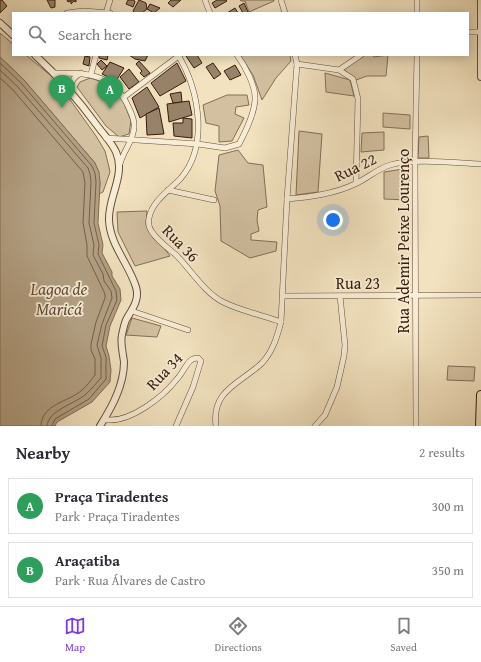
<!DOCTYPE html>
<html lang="en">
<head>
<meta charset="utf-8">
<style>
  :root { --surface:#fff; --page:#f2f2f3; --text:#2b2b33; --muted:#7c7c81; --line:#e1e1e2; --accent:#7c3aed }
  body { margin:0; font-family:"Gentium Book Plus",serif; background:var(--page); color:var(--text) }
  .you { position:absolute; left:333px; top:220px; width:14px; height:14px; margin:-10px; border:3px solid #fff; border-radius:50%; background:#1a73e8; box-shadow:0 0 0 6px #1a73e833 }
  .badge { display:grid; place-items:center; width:26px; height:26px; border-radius:50%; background:var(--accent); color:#fff; font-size:13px; font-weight:700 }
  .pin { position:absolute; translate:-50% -33px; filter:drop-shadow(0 1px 2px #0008) }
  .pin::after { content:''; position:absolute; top:21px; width:14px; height:12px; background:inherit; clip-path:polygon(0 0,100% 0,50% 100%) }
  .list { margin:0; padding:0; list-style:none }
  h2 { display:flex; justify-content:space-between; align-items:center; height:52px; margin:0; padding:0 16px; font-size:17px }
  h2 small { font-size:13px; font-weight:400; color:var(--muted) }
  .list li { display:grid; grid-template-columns:26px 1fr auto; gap:12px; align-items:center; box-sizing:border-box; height:56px; margin:0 8px 8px; padding:0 8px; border:1px solid var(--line); border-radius:0px }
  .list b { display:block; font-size:15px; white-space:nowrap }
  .list p { margin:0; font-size:13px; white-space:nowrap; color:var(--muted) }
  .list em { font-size:13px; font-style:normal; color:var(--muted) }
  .icon { flex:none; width:22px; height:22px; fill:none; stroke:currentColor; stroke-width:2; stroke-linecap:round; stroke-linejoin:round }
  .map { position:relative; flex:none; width:481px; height:426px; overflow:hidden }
  .search { position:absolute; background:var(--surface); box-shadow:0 2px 10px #0003; left:12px; right:12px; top:12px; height:44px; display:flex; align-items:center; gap:10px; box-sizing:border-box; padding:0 14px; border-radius:0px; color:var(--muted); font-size:15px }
  .sheet { height:180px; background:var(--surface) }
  nav { display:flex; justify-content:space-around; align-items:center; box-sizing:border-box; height:56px; border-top:1px solid var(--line); background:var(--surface); font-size:11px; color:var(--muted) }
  nav a { display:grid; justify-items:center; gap:2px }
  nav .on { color:var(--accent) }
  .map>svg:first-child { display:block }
</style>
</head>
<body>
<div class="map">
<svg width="481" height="426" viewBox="0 0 481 426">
  <rect width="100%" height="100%" fill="#f2e2bf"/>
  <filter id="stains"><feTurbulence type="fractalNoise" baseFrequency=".005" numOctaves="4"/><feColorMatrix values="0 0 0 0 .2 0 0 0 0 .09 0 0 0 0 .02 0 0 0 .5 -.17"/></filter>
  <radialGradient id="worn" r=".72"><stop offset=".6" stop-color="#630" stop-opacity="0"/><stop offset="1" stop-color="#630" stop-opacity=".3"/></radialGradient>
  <g fill="#d2c0a1" stroke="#846e57">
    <path d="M240,0h34v1l-25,11 -4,-11h-4z"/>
    <path d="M0,33l13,11v11h13l30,25 40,56 9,15 4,16 1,5 -7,20 -4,2 1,-11 -5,-20 -71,-83 -24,-23z"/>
    <path d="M240,55h50l1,6 -15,17 -14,22 -9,-25z"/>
    <path d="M365,55h7l2,2 14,-2 -2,21h-19l-11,4 -13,-11z"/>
    <path d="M325,73l25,7 4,16 -28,-4z"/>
    <path d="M90,78l16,5 16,15 9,23 -2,13 -10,3 -13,-11 -29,-39 3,-5z"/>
    <path d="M227,95h20l2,10 -13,2 -1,7 9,4 -12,23 -13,1v-16l-13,-3 -3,-18z"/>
    <path d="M383,113l27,2v14l-27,-2z"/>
    <path d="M299,131l23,3 -4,58 -22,3z"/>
    <path d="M384,132v18l-23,2 1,-19z"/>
    <path d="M428,136l1,22h-11l1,-21z"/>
    <path d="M238,150l10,13 15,2 4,42 -9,3 -1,10 2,11 -8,3v6l26,2 -1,9 -26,7 -29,-17 -1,-35 -5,-15 4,-36z"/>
    <path d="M410,168l-2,32 -24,-1v-27z"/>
    <path d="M147,211l-1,14 24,31 -35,10 -17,-34 -1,-20z"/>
    <path d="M132,318l29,8 -4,11 -31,-2z"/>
    <path d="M448,366l27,1 -1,14 -27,-1z"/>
  </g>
  <path fill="#b29f82" stroke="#816b53" d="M0,57l24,23 71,83 4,9 1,11 -2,40 5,22 -1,8 10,19v4l8,13 1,11 -11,26 -4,20 3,10 2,14 -1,12 -18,20 -35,20 -2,4h-55z"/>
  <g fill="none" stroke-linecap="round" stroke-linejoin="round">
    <g stroke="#745e48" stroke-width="1">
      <path d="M0,63l21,20 71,83 3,7 1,9 -2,41 5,22 -1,9 18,37 1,9 -11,25 -4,21 4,11v22l-17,20 -34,20 -3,7"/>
      <path d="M0,70l17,16 71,82 2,6 1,8 -2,41 5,22 -1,10 10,19 1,7 7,10 1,7 -10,26 -5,21 4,13v20c-5,5 -9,11 -15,16 -11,10 -38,16 -39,32"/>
      <path d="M0,78l13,12 70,82 2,11 -2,40 4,22v11l18,38v4l-9,24 -5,22v6l4,9v16c-4,5 -8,11 -13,15 -13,12 -41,14 -41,36"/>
    </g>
  </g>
  <g fill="#98836a" stroke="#371c0d">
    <path d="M0,0h2l5,6 -7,7z"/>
    <path d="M47,0h8v7l-4,1z"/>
    <path d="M67,0h9v2l-2,-1 -3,3v-3l-3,1z"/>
    <path d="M128,0h6l1,2 -2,5 -7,-3z"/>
    <path d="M139,0l7,3 1,6 -5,4h-7l-2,-2z"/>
    <path d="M171,0h10l-8,7 -5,-4z"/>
    <path d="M217,0h9l1,1 -12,7 -3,-5z"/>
    <path d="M244,3l4,9 -1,1h-4l-4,-7z"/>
    <path d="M150,4l10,4 -6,5 -7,-4z"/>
    <path d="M235,8l3,5h-11z"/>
    <path d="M99,55h9l-1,5 -8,-2z"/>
    <path d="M129,55h19l-3,6 -10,-2z"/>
    <path d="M187,55h10l5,8 -8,5 -8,-12z"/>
    <path d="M85,56l5,1 -1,9 -6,-2z"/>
    <path d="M101,60l6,6 -5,4 -5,-6z"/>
    <path d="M139,61l11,12 -6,4 -4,-4 2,-2 -6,-7z"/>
    <path d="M110,62l14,6 -8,13 -14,-7z"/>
    <path d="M177,63l9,18 -26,15 -9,-13z"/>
    <path d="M213,63l8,11 -7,5 -8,-12z"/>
    <path d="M235,65l6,10 -11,5 -6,-9z"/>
    <path d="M129,69l10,13 -10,7 -9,-12z"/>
    <path d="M147,87l12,20 -19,11 -8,-20z"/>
    <path d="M181,92l1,10 -9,1 -3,-9z"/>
    <path d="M189,101l3,14 -23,7 -2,-18z"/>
    <path d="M159,108l5,26 -17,1 -1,-21z"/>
    <path d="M183,118l9,1v19l-18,-2 -1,-13h10z"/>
  </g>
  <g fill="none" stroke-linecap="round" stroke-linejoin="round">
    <defs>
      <g id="minor">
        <path d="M205,0l5,13"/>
        <path d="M281,0l4,13"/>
        <path d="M417,0v13"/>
        <path d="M67,13l16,-2 27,2"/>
        <path d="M106,13l4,-13"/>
        <path d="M468,32h13"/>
        <path d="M178,55c21,35 31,90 3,123 -10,11 -29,23 -32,40 -1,5 0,10 3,14 6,9 16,16 24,23 15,15 29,38 47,47 18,9 39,13 58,20"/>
        <path d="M297,64l42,6 22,-15"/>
        <path d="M339,70l14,9 5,20 -2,84"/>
        <path d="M54,73c32,0 59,0 74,33 3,7 7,13 6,21 0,13 -11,24 -14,37"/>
        <path d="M91,74l5,-19"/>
        <path d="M70,90c1,-8 3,-13 11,-17"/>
        <path d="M124,97l56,-42"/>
        <path d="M106,138l92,6 27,4 14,-4c7,-13 15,-29 16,-44 1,-14 -10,-34 -18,-45"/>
        <path d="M168,190l46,10"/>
        <path d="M287,199c23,-2 47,-5 68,-15 13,-6 22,-15 35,-19 23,-7 66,-2 91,-1"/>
        <path d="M283,296l198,-1"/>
        <path d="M132,311l56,19"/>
        <path d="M106,418l1,2c24,2 56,-23 70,-41 5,-5 8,-13 13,-18 2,-2 5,-3 8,-3l3,3 -1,3 -7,23 -17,39"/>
        <path d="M216,426c-5,-36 25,-43 46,-63 11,-12 15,-26 19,-41l6,-123 10,-135 -2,-9"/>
        <path d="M315,426l10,-11 12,-28 7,-31 1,-11 -5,-49"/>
        <path d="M416,426l-1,-264 2,-107"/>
      </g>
      <g id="tertiary">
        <path d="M481,0v77"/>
        <path d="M0,23l13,12"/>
        <path d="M35,55c24,22 45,47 64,73 6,8 13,15 17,24 10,23 -8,45 -7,68 1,25 20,44 27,67 4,13 -4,22 -10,33 -2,5 -3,10 -4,15 -2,8 1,18 2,27 0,23 -12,45 -24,64"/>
      </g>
      <path id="primary" d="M480,426l1,-31"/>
    </defs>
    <use href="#minor" stroke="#664e3a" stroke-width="6"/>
    <use href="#tertiary" stroke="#664e3a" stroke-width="8"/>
    <use href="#primary" stroke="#371c0d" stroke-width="10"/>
    <use href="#minor" stroke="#f7ecd5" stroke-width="5"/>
    <use href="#tertiary" stroke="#f7ecd5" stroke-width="6"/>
    <use href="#primary" stroke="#f2e2bf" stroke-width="8"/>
  </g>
  <g text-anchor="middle" stroke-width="3.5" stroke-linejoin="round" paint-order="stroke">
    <g font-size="16" fill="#371c0d" stroke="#f7ecd5">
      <text transform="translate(355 167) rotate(-26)" y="6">Rua 22</text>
      <text transform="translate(403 241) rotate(-90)" y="6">Rua Ademir Peixe Lourenço</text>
      <text transform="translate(181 243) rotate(46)" y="6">Rua 36</text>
      <text x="358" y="289">Rua 23</text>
      <text transform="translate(164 371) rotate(-47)" y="6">Rua 34</text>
    </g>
    <g font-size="17" font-style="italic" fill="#624a36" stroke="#f7ecd5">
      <text x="59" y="295">Lagoa de<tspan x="59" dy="20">Maricá</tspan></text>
    </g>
  </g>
  <rect width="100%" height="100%" filter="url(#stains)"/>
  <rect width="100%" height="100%" fill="url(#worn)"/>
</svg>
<div class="you"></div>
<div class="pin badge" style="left:110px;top:109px;background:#2e9e5b">A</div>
<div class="pin badge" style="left:62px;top:108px;background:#2e9e5b">B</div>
<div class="search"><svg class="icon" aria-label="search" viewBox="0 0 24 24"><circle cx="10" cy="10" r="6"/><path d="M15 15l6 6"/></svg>Search here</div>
</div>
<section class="sheet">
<h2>Nearby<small>2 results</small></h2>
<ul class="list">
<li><span class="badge" style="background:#2e9e5b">A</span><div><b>Praça Tiradentes</b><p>Park · Praça Tiradentes</p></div><em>300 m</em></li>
<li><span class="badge" style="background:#2e9e5b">B</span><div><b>Araçatiba</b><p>Park · Rua Álvares de Castro</p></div><em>350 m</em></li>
</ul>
</section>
<nav>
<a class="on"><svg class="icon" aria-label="map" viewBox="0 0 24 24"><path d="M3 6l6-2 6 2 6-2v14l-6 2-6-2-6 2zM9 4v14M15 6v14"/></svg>Map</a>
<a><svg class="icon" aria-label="directions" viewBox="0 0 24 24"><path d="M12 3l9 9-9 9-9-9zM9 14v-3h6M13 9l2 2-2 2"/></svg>Directions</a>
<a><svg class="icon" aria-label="saved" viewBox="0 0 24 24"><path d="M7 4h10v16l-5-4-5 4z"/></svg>Saved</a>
</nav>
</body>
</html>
